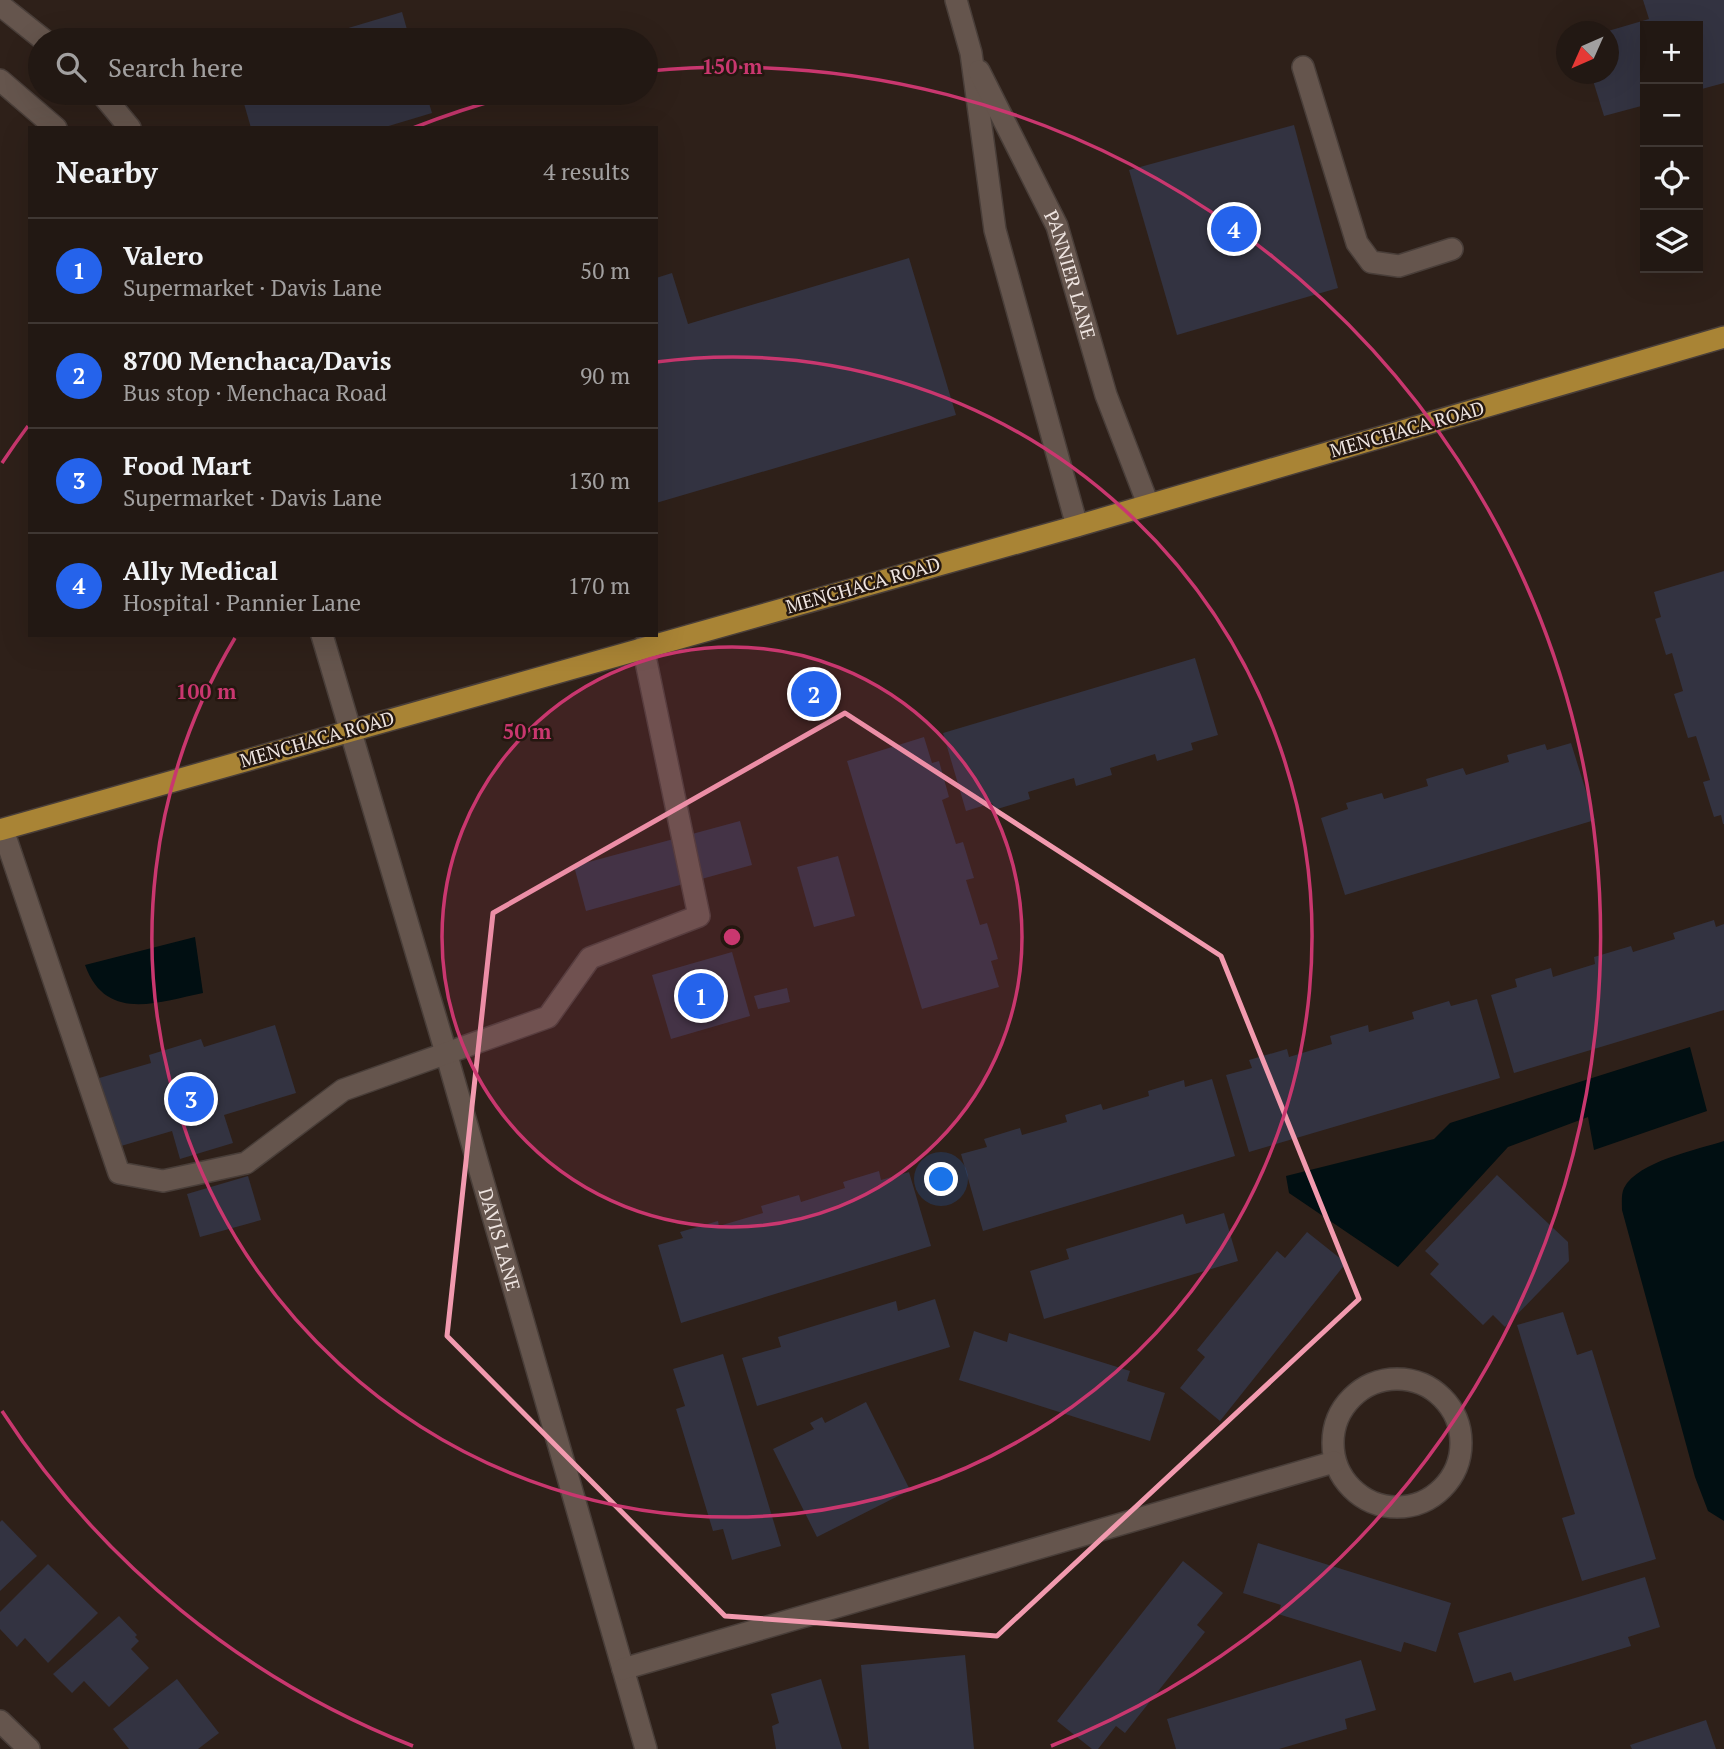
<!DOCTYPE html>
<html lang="en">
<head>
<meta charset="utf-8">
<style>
  :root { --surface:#221813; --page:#2e2521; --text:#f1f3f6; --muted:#a2a0a0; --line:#3f3733; --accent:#2563eb }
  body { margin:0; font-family:"PT Serif",serif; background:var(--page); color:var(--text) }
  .controls { position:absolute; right:21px; top:21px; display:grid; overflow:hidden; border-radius:0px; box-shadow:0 7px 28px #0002 }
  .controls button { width:63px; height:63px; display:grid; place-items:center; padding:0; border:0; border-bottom:2px solid var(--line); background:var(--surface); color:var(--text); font:35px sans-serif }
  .compass { position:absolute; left:1556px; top:21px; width:63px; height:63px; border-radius:50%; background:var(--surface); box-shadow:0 7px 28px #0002; rotate:225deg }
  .you { position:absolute; left:942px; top:1180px; width:24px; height:24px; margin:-18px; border:5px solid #fff; border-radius:50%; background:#1a73e8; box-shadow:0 0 0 10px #1a73e833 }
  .badge { display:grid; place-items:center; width:46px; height:46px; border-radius:50%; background:var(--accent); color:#fff; font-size:23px; font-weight:700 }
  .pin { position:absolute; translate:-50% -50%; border:4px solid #fff; box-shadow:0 2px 7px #0006 }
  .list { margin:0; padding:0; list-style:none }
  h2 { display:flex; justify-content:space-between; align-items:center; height:91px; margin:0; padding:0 28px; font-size:30px }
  h2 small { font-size:23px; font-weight:400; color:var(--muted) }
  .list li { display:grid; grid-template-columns:46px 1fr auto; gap:21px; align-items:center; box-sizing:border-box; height:105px; padding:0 28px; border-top:2px solid var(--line) }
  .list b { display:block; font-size:26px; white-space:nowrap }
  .list p { margin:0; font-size:23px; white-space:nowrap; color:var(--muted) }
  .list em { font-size:23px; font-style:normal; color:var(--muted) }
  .icon { flex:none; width:38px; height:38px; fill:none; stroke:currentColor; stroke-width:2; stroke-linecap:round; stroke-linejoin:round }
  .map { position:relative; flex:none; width:1724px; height:1749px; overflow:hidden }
  .search { position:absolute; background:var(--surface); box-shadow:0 7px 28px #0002; left:28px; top:28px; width:630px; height:77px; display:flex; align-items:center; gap:18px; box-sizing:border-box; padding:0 24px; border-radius:38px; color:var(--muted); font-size:26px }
  .panel { position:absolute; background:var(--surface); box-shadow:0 7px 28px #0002; left:28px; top:126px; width:630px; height:511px; border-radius:0px }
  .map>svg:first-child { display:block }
</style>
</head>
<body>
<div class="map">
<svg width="1724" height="1749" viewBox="0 0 1724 1749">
  <rect width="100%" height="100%" fill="#2e2019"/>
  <g fill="#010f12">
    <path d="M195,937l8,56c-45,9 -97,30 -118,-28z"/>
    <path d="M1690,1047l17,64 -113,39 -6,-33 -80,30 -110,120 -109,-74 -3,-17 148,-37 16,-16z"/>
    <path d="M1724,1141v380l-16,-10 -13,-34 -73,-267c0,-6 -1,-16 2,-22 14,-27 73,-38 100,-47z"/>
  </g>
  <g fill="#333341">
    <path d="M1643,0h81v83l-26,7v-64h-53v79l-41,11 -13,-42h17v-43l41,-12z"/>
    <path d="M402,12l8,28h-102z"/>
    <path d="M241,93h185l6,20 -50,15h-131z"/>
    <path d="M1294,125l44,163 -161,47 -48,-165z"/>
    <path d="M909,258l47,157 -300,88v-225l16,-5 16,51z"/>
    <path d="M1724,571v253h-1l-2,-9 -7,2 -11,-35 7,-2 -14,-44 -8,2 -14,-44 9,-3 -11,-38 -6,2 -11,-36 6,-2 -7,-25z"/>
    <path d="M1195,658l23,77 -27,8 2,7 -36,11 -2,-7 -45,14 2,7 -36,11 -2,-8 -46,14 2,7 -36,11 -2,-7 -26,8 -23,-78z"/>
    <path d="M924,737l8,26 7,-2 10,36 -7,3 14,44 7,-2 11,36 -8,2 14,45 7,-2 11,36 -7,2 8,26 -77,22 -75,-248z"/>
    <path d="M1571,743l24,77 -250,75 -24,-77 27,-9 -2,-6 36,-10 2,6 44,-13 -2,-7 37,-11 3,7 43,-13 -2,-7 38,-11 2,6z"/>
    <path d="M740,821l12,44 -166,46 -12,-45z"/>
    <path d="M838,856l17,60 -41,11 -17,-60z"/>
    <path d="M1714,920l2,7 8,-3v86l-210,63 -23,-78 26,-8 -2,-8 36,-11 2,9 42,-13 -1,-7 37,-11 2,6 42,-13 -2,-6z"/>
    <path d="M732,952l18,64 -79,23 -19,-64z"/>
    <path d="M787,988l3,14 -32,7 -4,-13z"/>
    <path d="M1477,999l23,79 -251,74 -23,-77 26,-7 -3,-8 38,-11 2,8 43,-13 -2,-8 38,-11 1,7 45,-13 -2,-7 37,-11 2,5z"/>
    <path d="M275,1025l21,68 -72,22 9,28 -53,16 -8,-28 -68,20 -22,-68 69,-20 -2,-8 52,-16 3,8z"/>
    <path d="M1212,1079l23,77 -252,75 -22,-77 26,-7 -3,-8 36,-11 2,7 45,-13 -2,-7 36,-11 2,6 46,-14 -1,-5 36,-11 1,7z"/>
    <path d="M879,1171l2,9 28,-8 22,74 -250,77 -23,-78 25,-7 -3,-6 38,-11 1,5 44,-13 -2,-7 38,-11 2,7 44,-14 -2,-6z"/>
    <path d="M1497,1175l71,67 1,19 -64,66 -12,-12 -10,10 -53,-51 9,-10 -14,-13z"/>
    <path d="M248,1176l13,44 -61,17 -13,-43z"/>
    <path d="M1224,1213l14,48 -194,58 -14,-48 39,-12 -3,-10 117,-35 3,10z"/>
    <path d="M1307,1232l39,31 -126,158 -40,-33 25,-31 -8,-7 80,-99 8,7z"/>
    <path d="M935,1299l15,48 -193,59 -15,-48 39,-11 -3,-10 118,-36 2,10z"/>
    <path d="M1563,1312l14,43 15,-5 64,209 -74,22 -20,-63 13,-4 -58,-189z"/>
    <path d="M974,1331l33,11 2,-9 121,38 -3,10 38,12 -15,48 -191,-61z"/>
    <path d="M723,1354l58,192 -49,14 -9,-31 -10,2 -37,-122 9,-3 -12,-37z"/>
    <path d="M866,1402l44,88 -93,47 -44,-88 41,-20 -4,-6 12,-6 3,6z"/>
    <path d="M2,1520l35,36 -37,35v-69z"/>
    <path d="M1258,1543l193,60 -15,49 -32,-10 -3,10 -123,-38 3,-9 -38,-12z"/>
    <path d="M1183,1561l40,32 -26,32 8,7 -80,101 -9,-7 -18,23h-6l-35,-28z"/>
    <path d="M48,1564l50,49 -50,50 -23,-25 -8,9 -17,-18v-17z"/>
    <path d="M1645,1577l15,50 -32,10 3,9 -117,35 -3,-9 -37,11 -16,-50z"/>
    <path d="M119,1616l18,19 -2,2 4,4 -8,8 18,19 -40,39 -25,-26 -12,12 -19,-19z"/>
    <path d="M965,1655l9,94h-105l-8,-84z"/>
    <path d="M1361,1660l15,50 -31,9 2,10 -68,20h-103l-9,-30z"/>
    <path d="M177,1679l42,54 -21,16h-69l-16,-20z"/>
    <path d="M821,1679l21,70h-66l-4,-23 7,-3 -8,-29z"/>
    <path d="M1706,1720l10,29h-84l-2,-4z"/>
  </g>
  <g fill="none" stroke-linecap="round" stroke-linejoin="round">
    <defs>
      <g id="minor">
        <path d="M956,0l15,53 24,177 82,296"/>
        <path d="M0,5l44,35"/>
        <path d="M1303,67l54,176 14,19 28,4 53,-17"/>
        <path id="s1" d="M979,71l78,155 49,169 42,109"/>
        <path d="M0,80l56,48"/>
        <path d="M101,93l29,35"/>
        <path id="s2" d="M322,635l125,421 199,693"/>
        <path d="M3,830l116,343 44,8 83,-18 97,-73 205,-73 42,-59 109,-42 -56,-269"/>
        <circle cx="1397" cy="1443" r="64"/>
        <path d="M623,1669l711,-207"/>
        <path d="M0,1721l29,28"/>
      </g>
      <path id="major" d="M0,830l1077,-304 647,-189"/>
    </defs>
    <use href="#minor" stroke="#493e39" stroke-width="24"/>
    <use href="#major" stroke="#493e39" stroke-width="24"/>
    <use href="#minor" stroke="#65554d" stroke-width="21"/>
    <use href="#major" stroke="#a98435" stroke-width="21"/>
  </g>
  <path fill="none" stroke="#f29aaf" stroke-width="5" stroke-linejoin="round" d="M845,713l376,243 138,343 -362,337 -272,-20 -278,-280 46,-423z"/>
  <circle cx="732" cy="937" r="290" fill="#c9376f" fill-opacity=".12"/>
  <g fill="none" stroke="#c9376f" stroke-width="3.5">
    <circle cx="732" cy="937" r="290"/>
    <path d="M656 362A580 580 0 1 1 235 638"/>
    <path d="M413 1746A870 870 0 0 1 2 1411M2 463A870 870 0 0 1 28 426M413 128A870 870 0 0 1 522 93M649 71A870 870 0 0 1 1051 1746"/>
  </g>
  <g text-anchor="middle" stroke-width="5" stroke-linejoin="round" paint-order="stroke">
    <g font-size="19" fill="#eee4e0" stroke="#241710">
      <text dy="7" stroke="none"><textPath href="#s1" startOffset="224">PANNIER LANE</textPath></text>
      <text transform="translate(1407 429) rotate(-16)" y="7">MENCHACA ROAD</text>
      <text transform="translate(863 585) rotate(-16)" y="7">MENCHACA ROAD</text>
      <text transform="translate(317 739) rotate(-16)" y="7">MENCHACA ROAD</text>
      <text dy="7" stroke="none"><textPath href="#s2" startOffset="630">DAVIS LANE</textPath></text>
    </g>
  </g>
  <circle cx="732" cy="937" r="10" fill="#c9376f" stroke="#241710" stroke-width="3.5"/>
  <g font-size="21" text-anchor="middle" font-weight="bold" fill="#c9376f" stroke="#241710" stroke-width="5" stroke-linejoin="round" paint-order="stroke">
    <text x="732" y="74">150 m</text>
    <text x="206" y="699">100 m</text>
    <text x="527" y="739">50 m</text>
  </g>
</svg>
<div class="controls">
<button>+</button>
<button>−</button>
<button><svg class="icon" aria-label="locate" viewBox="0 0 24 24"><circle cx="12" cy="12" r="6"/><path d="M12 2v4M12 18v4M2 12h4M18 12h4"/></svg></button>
<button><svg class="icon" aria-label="layers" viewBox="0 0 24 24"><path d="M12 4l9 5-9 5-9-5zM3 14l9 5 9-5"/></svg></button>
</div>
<svg class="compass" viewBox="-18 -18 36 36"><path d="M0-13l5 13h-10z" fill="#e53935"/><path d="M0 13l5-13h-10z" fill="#a2a0a0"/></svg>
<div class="you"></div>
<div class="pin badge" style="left:701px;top:996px">1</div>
<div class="pin badge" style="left:814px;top:694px">2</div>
<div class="pin badge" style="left:191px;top:1099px">3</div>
<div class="pin badge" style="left:1234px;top:229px">4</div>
<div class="search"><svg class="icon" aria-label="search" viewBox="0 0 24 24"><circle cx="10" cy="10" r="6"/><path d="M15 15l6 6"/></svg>Search here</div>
<section class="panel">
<h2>Nearby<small>4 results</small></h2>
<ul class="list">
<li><span class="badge">1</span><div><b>Valero</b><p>Supermarket · Davis Lane</p></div><em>50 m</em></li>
<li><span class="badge">2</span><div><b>8700 Menchaca/Davis</b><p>Bus stop · Menchaca Road</p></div><em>90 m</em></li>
<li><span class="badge">3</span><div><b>Food Mart</b><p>Supermarket · Davis Lane</p></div><em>130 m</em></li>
<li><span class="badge">4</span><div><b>Ally Medical</b><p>Hospital · Pannier Lane</p></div><em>170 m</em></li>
</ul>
</section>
</div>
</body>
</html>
